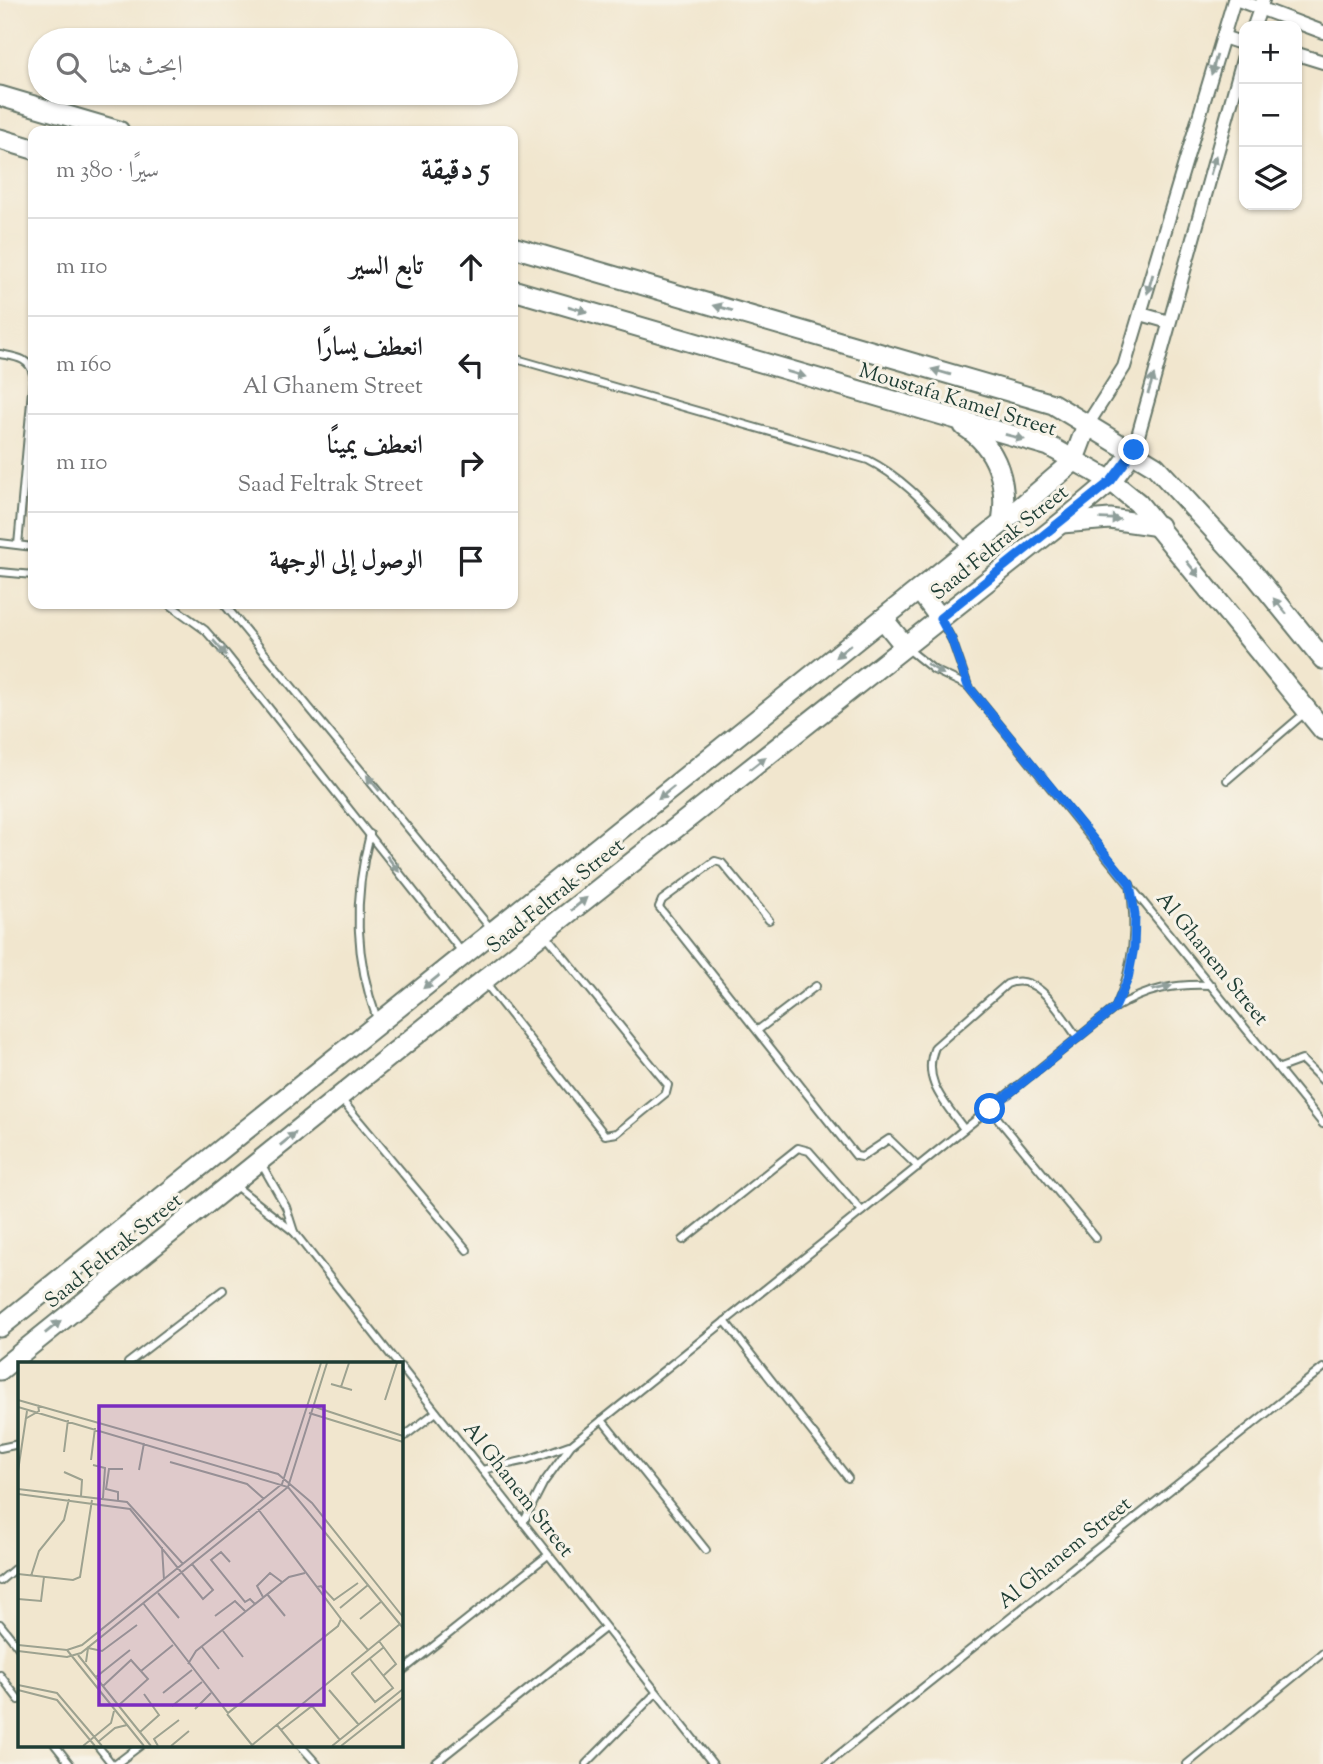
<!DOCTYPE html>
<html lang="ar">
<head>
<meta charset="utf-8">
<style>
  :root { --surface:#fff; --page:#f6f6f6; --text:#202124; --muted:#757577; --line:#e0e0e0 }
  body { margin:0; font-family:"Sorts Mill Goudy",Amiri,serif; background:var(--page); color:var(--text); direction:rtl }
  .controls { position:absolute; right:21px; top:21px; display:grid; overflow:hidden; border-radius:14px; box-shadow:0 2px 5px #0004 }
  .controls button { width:63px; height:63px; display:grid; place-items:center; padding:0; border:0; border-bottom:2px solid var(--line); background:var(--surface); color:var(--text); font:35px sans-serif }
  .stop { position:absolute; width:21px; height:21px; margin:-16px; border:5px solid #1a73e8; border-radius:50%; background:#fff }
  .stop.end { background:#1a73e8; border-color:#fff; box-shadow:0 2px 7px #0008 }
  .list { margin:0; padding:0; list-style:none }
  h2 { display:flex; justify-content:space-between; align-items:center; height:91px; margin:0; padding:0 28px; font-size:30px }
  h2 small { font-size:23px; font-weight:400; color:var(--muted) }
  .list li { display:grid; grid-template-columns:46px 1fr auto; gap:21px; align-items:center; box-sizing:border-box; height:98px; padding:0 28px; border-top:2px solid var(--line) }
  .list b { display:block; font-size:26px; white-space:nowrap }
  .list p { margin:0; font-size:23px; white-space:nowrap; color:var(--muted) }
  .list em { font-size:23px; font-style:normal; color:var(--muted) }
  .icon { flex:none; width:38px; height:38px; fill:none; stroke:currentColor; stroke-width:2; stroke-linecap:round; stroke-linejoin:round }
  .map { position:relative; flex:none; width:1323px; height:1764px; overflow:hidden; direction:ltr }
  .search { position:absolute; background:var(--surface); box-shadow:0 2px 5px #0004; left:28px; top:28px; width:490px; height:77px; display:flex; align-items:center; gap:18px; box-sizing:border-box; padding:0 24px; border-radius:38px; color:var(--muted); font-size:26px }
  .panel { position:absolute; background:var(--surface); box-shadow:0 2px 5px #0004; left:28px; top:126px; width:490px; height:483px; border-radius:14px; direction:rtl }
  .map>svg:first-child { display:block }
</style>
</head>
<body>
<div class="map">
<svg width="1323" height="1764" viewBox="0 0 1323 1764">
  <rect width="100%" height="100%" fill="#f7f3e8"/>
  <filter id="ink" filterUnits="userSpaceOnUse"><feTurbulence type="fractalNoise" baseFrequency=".0143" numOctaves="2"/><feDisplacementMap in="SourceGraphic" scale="14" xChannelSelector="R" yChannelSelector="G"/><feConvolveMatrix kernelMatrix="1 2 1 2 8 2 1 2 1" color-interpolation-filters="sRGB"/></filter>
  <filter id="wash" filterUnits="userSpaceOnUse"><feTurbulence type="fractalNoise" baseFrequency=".00686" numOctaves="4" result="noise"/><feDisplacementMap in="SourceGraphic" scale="28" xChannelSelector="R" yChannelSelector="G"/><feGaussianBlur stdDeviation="1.57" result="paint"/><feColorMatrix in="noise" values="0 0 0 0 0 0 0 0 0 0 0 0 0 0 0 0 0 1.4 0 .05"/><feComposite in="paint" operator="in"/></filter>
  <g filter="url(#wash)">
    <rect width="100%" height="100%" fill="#f1e6ce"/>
  </g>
  <g filter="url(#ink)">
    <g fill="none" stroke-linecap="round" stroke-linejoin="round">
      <defs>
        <g id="lane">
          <path d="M0,354c14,3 29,3 33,20"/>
          <path d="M513,358l355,102c40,20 69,57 100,88"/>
          <path d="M0,543l33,4"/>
          <path d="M18,545l15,-165"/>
          <path d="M0,572l33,3"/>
          <path d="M169,604l36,26 22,25 235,297"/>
          <path d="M224,604l268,326"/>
          <path d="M941,620l11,20 16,46 355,438"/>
          <path d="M908,649l26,21 34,16"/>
          <path d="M1227,780l79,-68"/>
          <path d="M370,834c-17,63 -16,123 7,185"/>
          <path d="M769,920l-47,-57 -7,-2 -53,39 -3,7 197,249 6,1 27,-18 29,28"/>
          <path d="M486,984l119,151 12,-2 49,-40 2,-8 -123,-151"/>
          <path d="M1116,1007c18,-42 21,-78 14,-123"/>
          <path d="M758,1030l58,-44"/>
          <path d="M1280,1068l22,-8 21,21"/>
          <path d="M340,1098l127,152"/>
          <path d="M990,1109l106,129"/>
          <path d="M964,1129c-19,-26 -43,-49 -29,-82l72,-63c32,-14 54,32 71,54"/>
          <path d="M262,1165l24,42 8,25"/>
          <path d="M233,1184l61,48 103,131"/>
          <path d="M683,1240l115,-92 11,3 53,60"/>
          <path d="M725,1321l123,157"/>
          <path d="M128,1363l95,-73"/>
          <path d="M401,1367l312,397"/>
          <path d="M602,1420l104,130"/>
          <path d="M401,1439l35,-27"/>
          <path d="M0,1448l19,-4"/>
          <path d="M482,1470l45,-10 42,-15"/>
          <path d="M523,1523l21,-41 27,-37 544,-437c32,-19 60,-25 97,-23"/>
          <path d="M0,1581l19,-16"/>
          <path d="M0,1624l19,24"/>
          <path d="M401,1672l147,-117"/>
          <path d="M0,1675l19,25"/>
          <path d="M55,1745l15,19"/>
          <path d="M97,1745l15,19"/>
          <path d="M300,1745l17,19"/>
          <path d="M116,1764l25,-19"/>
          <path d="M434,1764l171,-136"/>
          <path d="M586,1764l70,-71"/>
          <path d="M827,1764l496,-396"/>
          <path d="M1187,1764l136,-111"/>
        </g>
        <g id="street">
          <path d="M1238,0l85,32"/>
          <path d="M1254,26l9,-26"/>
          <path d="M1223,37l21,7"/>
          <path d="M1297,54l26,8"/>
          <path d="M1141,314l28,8"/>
          <path d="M1087,425l37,-58 110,-367"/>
          <path d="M1134,450l110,-394"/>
        </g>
        <g id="secondary">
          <path d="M0,96l119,35"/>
          <path d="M0,139l33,10"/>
          <path d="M513,247l540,157 102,62 100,109 68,84"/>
          <path d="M513,290l536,156 62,35 27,22 185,227"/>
          <path d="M964,426c35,22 44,59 38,97"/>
          <path d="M1062,523l48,-4 49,7"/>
          <path d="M919,590l21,28"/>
          <path d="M883,619l22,27"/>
          <path d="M0,1327l1002,-804 71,-61 14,-37"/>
          <path d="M0,1370l514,-414 547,-433 50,-42 23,-31"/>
        </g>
      </defs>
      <use href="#lane" stroke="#68786a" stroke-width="10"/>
      <use href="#street" stroke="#68786a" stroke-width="16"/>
      <use href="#secondary" stroke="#68786a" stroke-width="23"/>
      <use href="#lane" stroke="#fff" stroke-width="6"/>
      <use href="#street" stroke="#fff" stroke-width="12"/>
      <use href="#secondary" stroke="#fff" stroke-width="19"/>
    </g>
    <defs><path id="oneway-solid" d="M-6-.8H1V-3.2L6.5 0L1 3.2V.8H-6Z" transform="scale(1.75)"/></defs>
    <g fill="#8f9e9a">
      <use href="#oneway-solid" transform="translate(1214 65) rotate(106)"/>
      <use href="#oneway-solid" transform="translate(1213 165) rotate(-74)"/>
      <use href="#oneway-solid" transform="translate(1150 284) rotate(106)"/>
      <use href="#oneway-solid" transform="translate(723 308) rotate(-164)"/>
      <use href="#oneway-solid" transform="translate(578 309) rotate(16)"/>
      <use href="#oneway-solid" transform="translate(941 372) rotate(-164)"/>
      <use href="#oneway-solid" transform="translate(796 374) rotate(16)"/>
      <use href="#oneway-solid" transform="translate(1151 384) rotate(-73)"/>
      <use href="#oneway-solid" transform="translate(1015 437) rotate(15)"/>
      <use href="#oneway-solid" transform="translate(1110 519) rotate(2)"/>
      <use href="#oneway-solid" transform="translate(1193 569) rotate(51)"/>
      <use href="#oneway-solid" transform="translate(1280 606) rotate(-130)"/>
      <use href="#oneway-solid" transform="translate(220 648) rotate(49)"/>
      <use href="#oneway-solid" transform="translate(843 651) rotate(141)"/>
      <use href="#oneway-solid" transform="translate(935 669) rotate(32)"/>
      <use href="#oneway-solid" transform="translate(758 763) rotate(-38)"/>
      <use href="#oneway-solid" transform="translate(373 783) rotate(-129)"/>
      <use href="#oneway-solid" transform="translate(666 793) rotate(141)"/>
      <use href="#oneway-solid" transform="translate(393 864) rotate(52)"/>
      <use href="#oneway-solid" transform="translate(579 904) rotate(-39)"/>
      <use href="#oneway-solid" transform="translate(431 982) rotate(141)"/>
      <use href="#oneway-solid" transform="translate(1162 988) rotate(-13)"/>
      <use href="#oneway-solid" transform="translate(288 1139) rotate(-39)"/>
      <use href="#oneway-solid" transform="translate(53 1327) rotate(-39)"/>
    </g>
  </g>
  <g fill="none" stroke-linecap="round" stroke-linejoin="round" filter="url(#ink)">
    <path stroke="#1a73e8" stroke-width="9" d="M990,1109l125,-101 13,-29 6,-32 1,-32 -5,-31 -162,-198 -16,-46 -12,-22 171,-137 23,-31"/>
  </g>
  <g text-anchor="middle" stroke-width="6" stroke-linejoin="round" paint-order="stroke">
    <g font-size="21" fill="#1f3d34" stroke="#f7f3e8">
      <text transform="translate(958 399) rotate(17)" y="7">Moustafa Kamel Street</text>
      <text transform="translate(999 542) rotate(-39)" y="7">Saad Feltrak Street</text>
      <text transform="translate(555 895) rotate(-39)" y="7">Saad Feltrak Street</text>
      <text transform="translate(1213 958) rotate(51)" y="7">Al Ghanem Street</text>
      <text transform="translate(113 1250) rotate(-39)" y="7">Saad Feltrak Street</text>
      <text transform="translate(519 1489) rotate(52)" y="7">Al Ghanem Street</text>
      <text transform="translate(1064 1552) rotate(-39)" y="7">Al Ghanem Street</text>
    </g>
  </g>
  <g transform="translate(18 1362)">
    <rect width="385" height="385" fill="#f1e6ce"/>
    <path fill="none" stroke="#9da290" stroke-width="2" d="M313,22l21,6M323,25l8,-24M0,38l260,74 34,29 91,114M367,38l12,-37M294,44l91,30M0,45l270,80 115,141M291,51l94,29M7,57l14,-8 -1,-6M46,90l4,-32M73,98l4,-32M152,100l77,22 17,15M75,103l12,3 -2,30M121,108l5,-27M0,109l9,-60M46,110l18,8 -1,16M0,127l109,13 56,62M0,132l112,15 73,90 10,-9 -21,-26M100,138v-8l-12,-3 3,-20h14M144,185l2,33M212,200l-9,-10 -10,8 34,42 5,-3 5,5M0,212l55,6 7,-3 12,-77M13,214l8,-25 25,-31 5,-21M299,225l4,-1 13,14 24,-17M140,231l21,25M249,232l18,22M245,235l-6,-11 13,-13 12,9M0,237l23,2 3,-24M125,241l85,110 110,-87 3,-7 -83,-110M322,246l28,-23M197,254l20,-15 10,10M342,257l22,-18M324,258l26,30M205,269l20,26M361,279l17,23 -13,12M0,283l49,5 15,-5 200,-161 39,-121M184,285l17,22M49,288l77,96M0,289l49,6 14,-4 207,-166 39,-124M60,293l73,91M352,297l23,29 -18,14 -23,-28v-1l32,-26M68,300l2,-14 14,3 35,-26M170,302l8,-13 93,-74 16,-4M123,309l32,-26M78,315l34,-27M0,323l39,8 45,53M85,324l28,-26 17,19 -29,26M0,328l39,10 38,46M311,328l30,35M145,331l29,-23M154,344l30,-24M177,347l16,-16M209,352l25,31M259,363l17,21M263,368l31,-24 28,34M122,370l19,-17 -15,-21M80,380l17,-14 12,-3M65,384l28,-23 3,-12M140,384l-4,-7 25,-19M153,384l18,-15M233,384l149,-122M314,384l71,-57M323,384l62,-49"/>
    <path fill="#7b2cbf" fill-opacity="0.15" stroke="#7b2cbf" stroke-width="3.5" d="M81,44h225v299h-225z"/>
    <rect width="385" height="385" fill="none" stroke="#1f3d34" stroke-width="3.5"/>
  </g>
</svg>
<div class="controls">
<button>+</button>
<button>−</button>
<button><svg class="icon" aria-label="layers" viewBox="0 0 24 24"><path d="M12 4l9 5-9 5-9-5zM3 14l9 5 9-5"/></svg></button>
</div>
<div class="stop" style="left:990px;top:1109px"></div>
<div class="stop end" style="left:1134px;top:450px"></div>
<div class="search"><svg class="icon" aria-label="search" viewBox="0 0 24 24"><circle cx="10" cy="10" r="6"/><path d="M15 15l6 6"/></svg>ابحث هنا</div>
<section class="panel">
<h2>5 دقيقة<small>سيرًا · 380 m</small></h2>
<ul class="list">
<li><svg class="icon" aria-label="ahead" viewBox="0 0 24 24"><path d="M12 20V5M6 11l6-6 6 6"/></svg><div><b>تابع السير</b></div><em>110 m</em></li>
<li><svg class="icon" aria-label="left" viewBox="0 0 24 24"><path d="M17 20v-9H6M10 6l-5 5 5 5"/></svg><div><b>انعطف يسارًا</b><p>Al Ghanem Street</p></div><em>160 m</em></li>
<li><svg class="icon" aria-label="right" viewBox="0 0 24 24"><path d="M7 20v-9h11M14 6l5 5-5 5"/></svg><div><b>انعطف يمينًا</b><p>Saad Feltrak Street</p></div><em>110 m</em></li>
<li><svg class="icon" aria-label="arrive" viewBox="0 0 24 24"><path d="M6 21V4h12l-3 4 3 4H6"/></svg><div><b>الوصول إلى الوجهة</b></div></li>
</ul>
</section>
</div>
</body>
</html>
